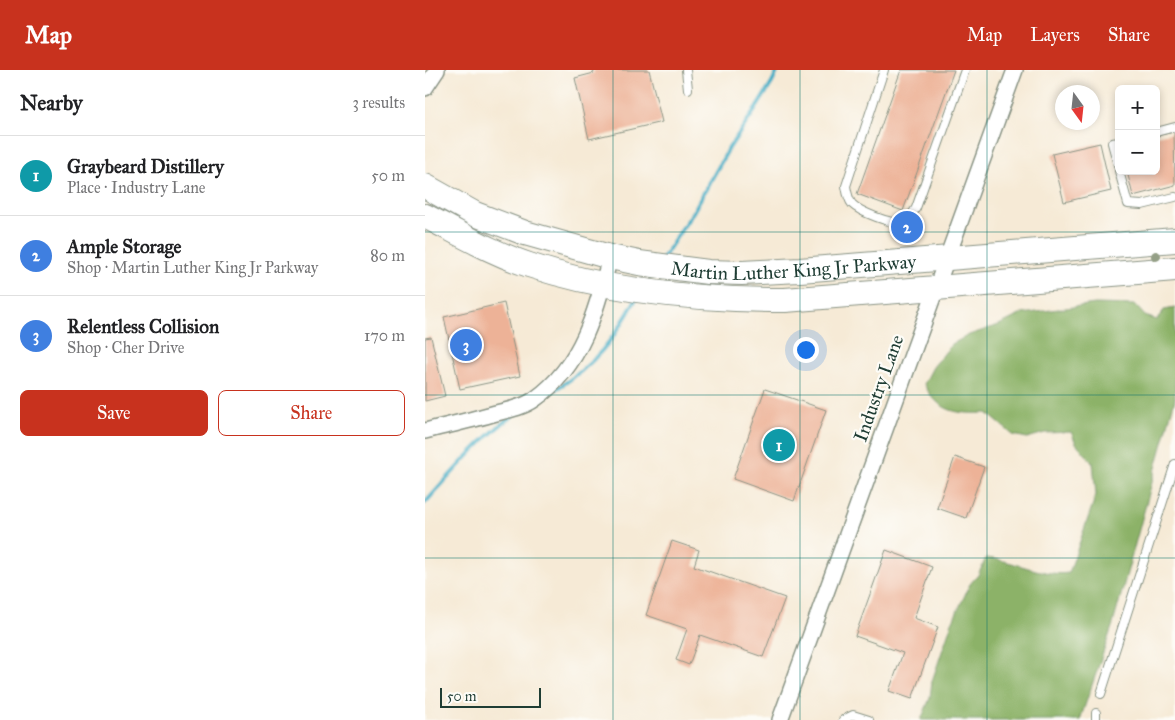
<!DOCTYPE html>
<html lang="en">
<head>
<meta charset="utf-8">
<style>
  :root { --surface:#fff; --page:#f6f6f6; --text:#202124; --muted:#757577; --line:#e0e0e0; --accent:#c8321e }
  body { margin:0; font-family:"IM FELL Great Primer",serif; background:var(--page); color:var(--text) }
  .controls { position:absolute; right:15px; top:15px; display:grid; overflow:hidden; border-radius:8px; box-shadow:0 2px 8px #0003 }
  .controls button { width:45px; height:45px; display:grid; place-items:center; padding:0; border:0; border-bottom:1px solid var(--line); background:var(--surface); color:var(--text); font:25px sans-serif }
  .compass { position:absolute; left:630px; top:15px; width:45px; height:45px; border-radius:50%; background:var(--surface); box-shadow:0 2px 8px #0003; rotate:165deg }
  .scale { position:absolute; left:15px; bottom:12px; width:101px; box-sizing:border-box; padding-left:5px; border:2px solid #1f3d34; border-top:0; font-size:14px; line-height:18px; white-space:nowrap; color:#1f3d34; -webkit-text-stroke:4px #fdfcf7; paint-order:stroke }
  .you { position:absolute; left:380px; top:279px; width:18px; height:18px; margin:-12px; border:4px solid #fff; border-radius:50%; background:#1a73e8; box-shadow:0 0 0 8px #1a73e833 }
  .badge { display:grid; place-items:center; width:32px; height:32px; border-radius:50%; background:var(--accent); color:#fff; font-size:16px; font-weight:700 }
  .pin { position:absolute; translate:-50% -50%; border:2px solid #fff; box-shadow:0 1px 5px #0006 }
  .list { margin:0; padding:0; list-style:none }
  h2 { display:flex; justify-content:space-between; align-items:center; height:65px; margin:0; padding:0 20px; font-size:21px }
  h2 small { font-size:16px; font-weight:400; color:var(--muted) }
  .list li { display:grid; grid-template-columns:32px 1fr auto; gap:15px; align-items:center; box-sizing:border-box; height:80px; padding:0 20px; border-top:1px solid var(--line) }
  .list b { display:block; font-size:19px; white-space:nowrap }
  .list p { margin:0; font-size:16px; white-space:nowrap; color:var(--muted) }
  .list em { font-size:16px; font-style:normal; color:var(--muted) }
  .actions { display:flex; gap:10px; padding:15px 20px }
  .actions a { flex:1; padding:11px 0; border:1px solid var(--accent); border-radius:8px; text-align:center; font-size:18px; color:var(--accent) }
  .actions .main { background:var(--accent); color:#fff }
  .map { position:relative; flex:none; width:750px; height:650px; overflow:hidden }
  header { display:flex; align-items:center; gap:30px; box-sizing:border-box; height:70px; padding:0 25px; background:var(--accent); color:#fff }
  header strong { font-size:24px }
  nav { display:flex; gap:28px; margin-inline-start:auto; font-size:18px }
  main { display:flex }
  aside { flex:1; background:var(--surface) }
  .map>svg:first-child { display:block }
</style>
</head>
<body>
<header>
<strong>Map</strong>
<nav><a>Map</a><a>Layers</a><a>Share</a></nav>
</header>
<main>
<aside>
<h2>Nearby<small>3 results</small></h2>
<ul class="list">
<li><span class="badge" style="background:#0f9aa8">1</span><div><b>Graybeard Distillery</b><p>Place · Industry Lane</p></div><em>50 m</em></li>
<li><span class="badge" style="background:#3f7fe0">2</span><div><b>Ample Storage</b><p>Shop · Martin Luther King Jr Parkway</p></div><em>80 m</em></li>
<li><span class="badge" style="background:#3f7fe0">3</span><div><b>Relentless Collision</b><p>Shop · Cher Drive</p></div><em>170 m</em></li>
</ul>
<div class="actions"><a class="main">Save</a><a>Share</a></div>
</aside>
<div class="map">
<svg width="750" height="650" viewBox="0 0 750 650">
  <rect width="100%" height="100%" fill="#fdfcf7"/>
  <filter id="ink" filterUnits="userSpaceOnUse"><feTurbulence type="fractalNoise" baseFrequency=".02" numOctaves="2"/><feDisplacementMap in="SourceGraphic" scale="10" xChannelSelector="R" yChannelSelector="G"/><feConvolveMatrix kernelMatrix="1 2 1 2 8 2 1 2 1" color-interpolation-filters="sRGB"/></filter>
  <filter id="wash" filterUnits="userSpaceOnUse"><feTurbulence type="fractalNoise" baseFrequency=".0096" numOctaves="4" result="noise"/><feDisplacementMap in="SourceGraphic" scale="20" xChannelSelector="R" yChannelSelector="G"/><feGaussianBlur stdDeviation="1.12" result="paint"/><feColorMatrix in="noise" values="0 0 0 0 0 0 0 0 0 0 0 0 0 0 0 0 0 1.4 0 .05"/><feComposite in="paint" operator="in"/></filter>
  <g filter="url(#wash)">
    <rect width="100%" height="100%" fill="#f6ead6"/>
    <path fill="#8cb268" stroke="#56784e" d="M670,234l40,1 10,11 12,4 7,-10 11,-2v91l-62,225 -33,96h-159l9,-22 2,-17 19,-56 19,-41 8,-9 8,-17c28,2 55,19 83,15l27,-78 -3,-32 -17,-20 -5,-11 -26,1 -18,5 -14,-3 -26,-22c-30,1 -48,0 -63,-29l9,-17 19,-23 17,-9 30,-10 23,-11z"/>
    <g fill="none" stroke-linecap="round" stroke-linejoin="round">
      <g stroke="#45adc5" stroke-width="4">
        <path d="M238,188l30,-46 36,-64 26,-38 17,-27 6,-13"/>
        <path d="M131,319c38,-23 59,-51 80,-90"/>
        <path d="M0,433c28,-31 55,-63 88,-88"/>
      </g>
    </g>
    <g id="blocks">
      <g fill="#edb297">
        <path d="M168,0h56l13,52 -73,17 -14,-61 19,-5z"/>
        <path d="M476,0h53l-51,141 -46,-17z"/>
        <path d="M749,62l1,53 -42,11 -6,-25h29v-35z"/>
        <path d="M675,73l11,48 -47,11 -12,-48z"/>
        <path d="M79,233l16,73 -60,13 -16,-72z"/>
        <path d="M6,267l14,59 -20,5v-63z"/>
        <path d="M340,319l61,21 -32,91 -61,-22z"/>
        <path d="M530,387l29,10 -18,51 -29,-10z"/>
        <path d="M247,471l27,9 -5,16 91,32 -22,59 -63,-22 -11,30 -13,-5 11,-31 -41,-14z"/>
        <path d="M461,480l46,17 -18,51 24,9 -26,72 -23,-8 14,-38 -48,-17z"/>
      </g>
    </g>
  </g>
  <g filter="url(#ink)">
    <use href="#blocks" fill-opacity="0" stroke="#8a9485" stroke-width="1"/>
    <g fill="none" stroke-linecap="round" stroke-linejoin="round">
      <defs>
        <g id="service">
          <path d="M261,0l2,19"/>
          <path d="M459,0l-38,116c1,6 2,13 6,18 8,8 40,21 51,18 6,-3 10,-9 13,-14l49,-138"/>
          <path d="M731,62l19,-5"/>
          <path d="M694,72l-7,1 7,26"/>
          <path d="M694,101l9,33 14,1 33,-8"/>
          <path d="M676,624l74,-230"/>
          <path d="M671,643v7"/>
          <path d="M418,650l10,-5 16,5"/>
        </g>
        <g id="minor">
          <path d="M0,18l12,-18"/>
          <path d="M0,361c24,-6 47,-11 71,-18 13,-3 28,-6 39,-14 47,-33 62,-90 75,-142"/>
          <path d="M355,650l235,-650"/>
        </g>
        <g id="primary">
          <path id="s1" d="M0,116l50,28 50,19 85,24 29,6 69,9 34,1 58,-3 375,-30"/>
          <path d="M0,146c34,17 67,37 104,49 81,27 171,35 256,35l390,-31"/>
        </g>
      </defs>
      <use href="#service" stroke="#8a9485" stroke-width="10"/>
      <use href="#minor" stroke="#8a9485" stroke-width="18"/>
      <use href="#primary" stroke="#8a9485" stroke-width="26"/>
      <use href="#service" stroke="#fff" stroke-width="8"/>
      <use href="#minor" stroke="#fff" stroke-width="15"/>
      <use href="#primary" stroke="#fff" stroke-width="24"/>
    </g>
    <circle fill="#949f86" cx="731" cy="186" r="5"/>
  </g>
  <path fill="none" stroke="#0f766e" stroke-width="1" stroke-opacity="0.55" d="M188,0v650M375,0v650M562,0v650M0,162h750M0,325h750M0,488h750"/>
  <g text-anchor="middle" stroke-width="4.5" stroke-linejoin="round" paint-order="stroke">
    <g font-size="19" fill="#1f3d34" stroke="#fdfcf7">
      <text dy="7" stroke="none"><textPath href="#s1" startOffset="384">Martin Luther King Jr Parkway</textPath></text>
      <text transform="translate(453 318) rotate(-70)" y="7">Industry Lane</text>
    </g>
  </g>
</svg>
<div class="controls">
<button>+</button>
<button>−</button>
</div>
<svg class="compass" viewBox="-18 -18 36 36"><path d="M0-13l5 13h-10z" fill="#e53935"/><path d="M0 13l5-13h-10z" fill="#757577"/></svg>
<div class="scale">50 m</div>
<div class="you"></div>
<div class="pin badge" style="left:354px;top:375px;background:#0f9aa8">1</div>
<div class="pin badge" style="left:482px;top:157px;background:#3f7fe0">2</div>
<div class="pin badge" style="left:41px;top:275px;background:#3f7fe0">3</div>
</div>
</main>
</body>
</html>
